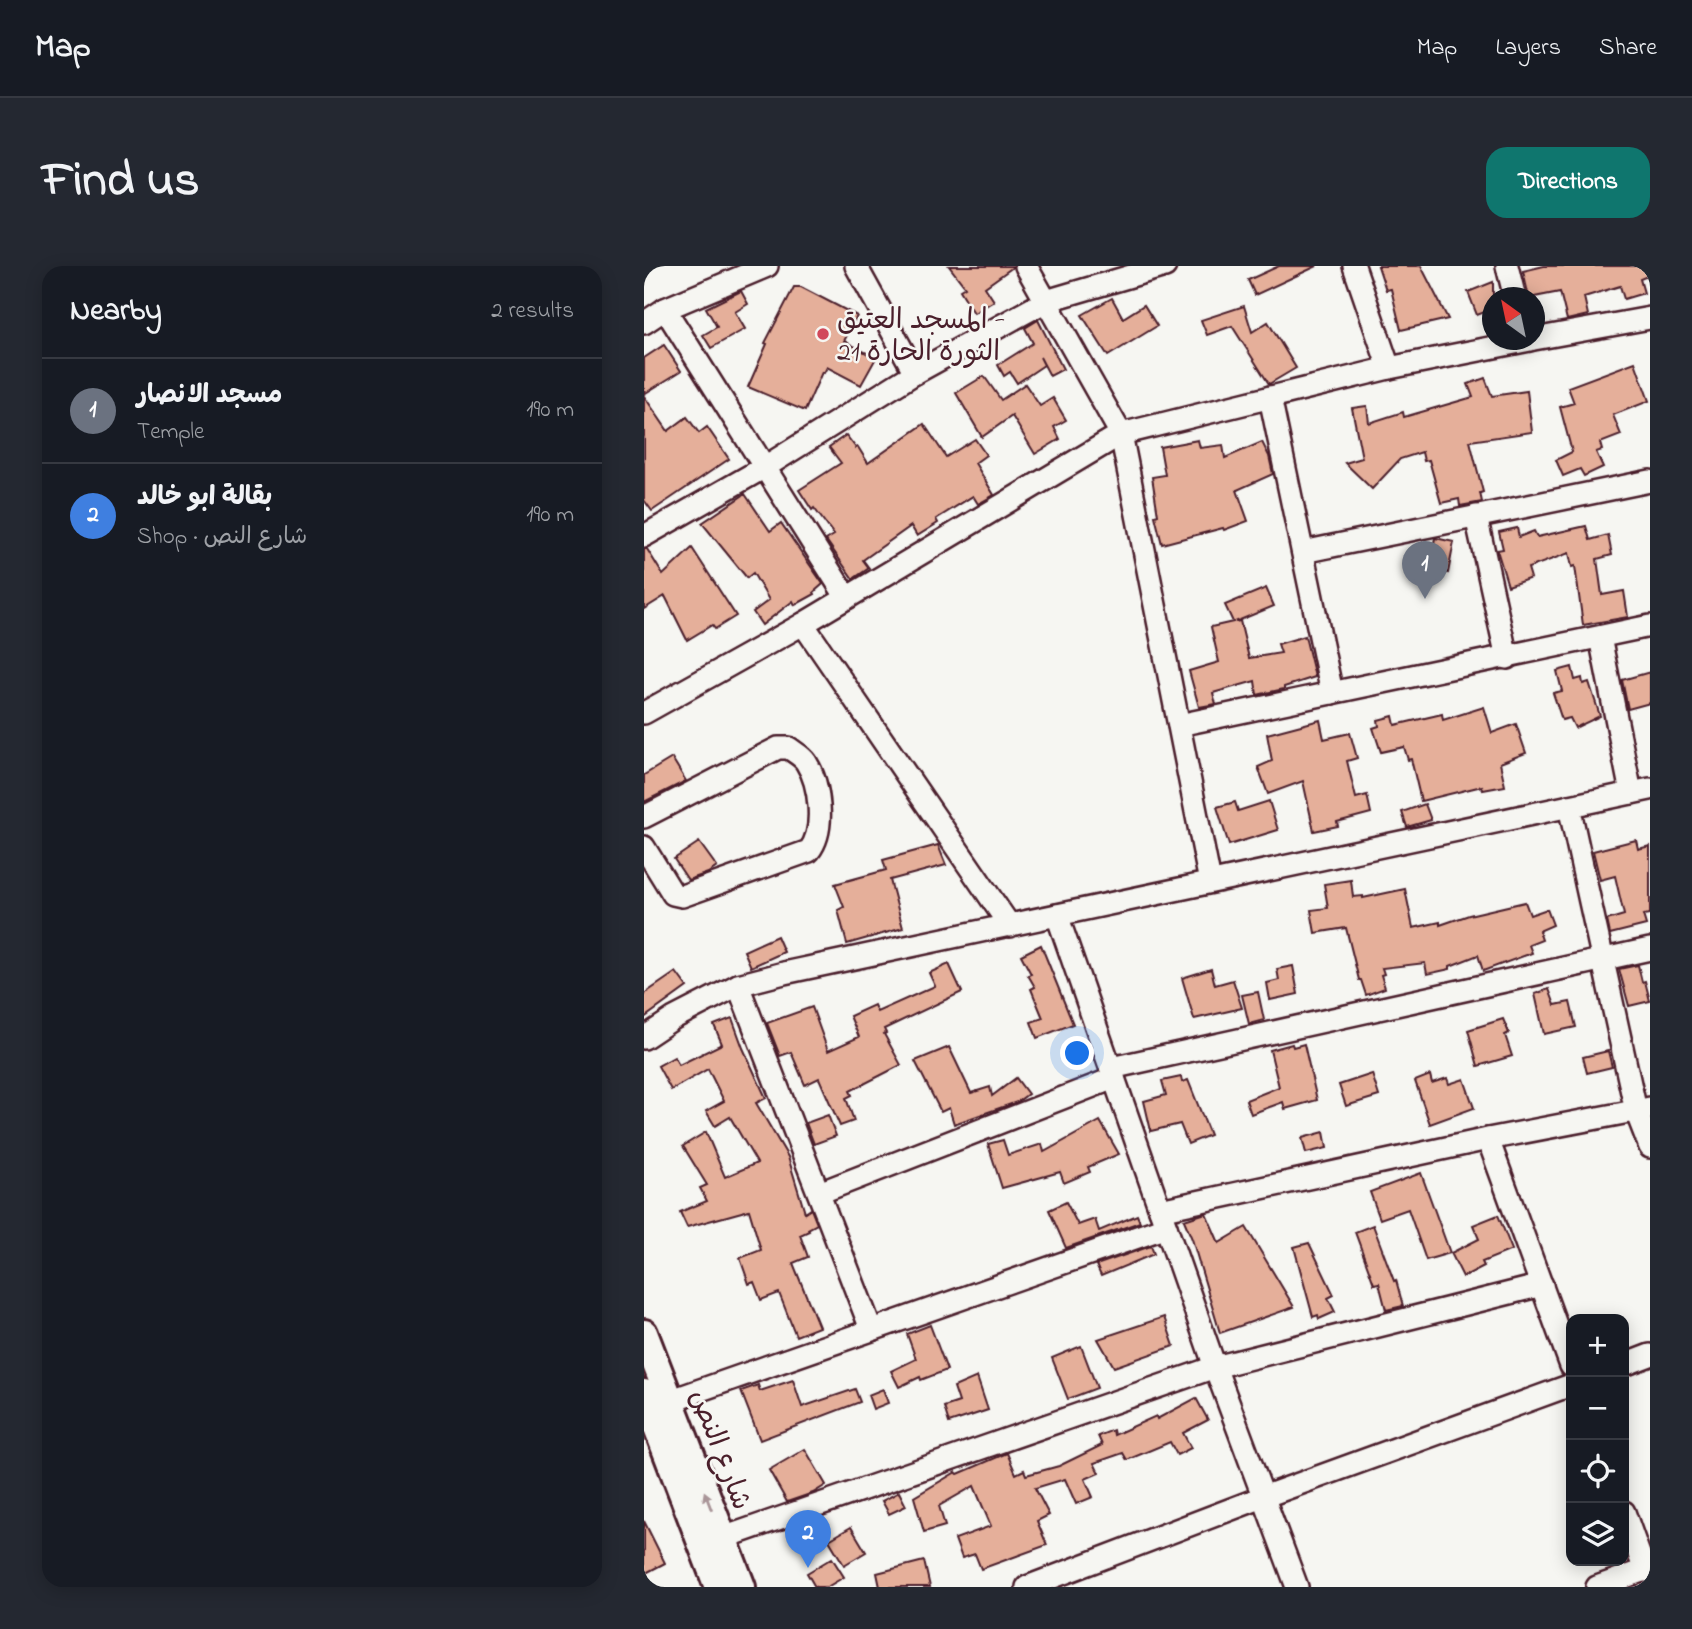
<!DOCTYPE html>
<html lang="en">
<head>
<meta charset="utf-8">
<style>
  :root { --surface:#171b24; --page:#242831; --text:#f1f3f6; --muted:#9ea1a6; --line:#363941; --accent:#0f766e }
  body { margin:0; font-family:"Indie Flower","Playpen Sans Arabic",sans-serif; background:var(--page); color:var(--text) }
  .controls { position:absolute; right:21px; bottom:21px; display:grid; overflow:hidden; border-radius:14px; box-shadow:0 4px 18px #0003 }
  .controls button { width:63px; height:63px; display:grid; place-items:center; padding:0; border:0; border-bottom:2px solid var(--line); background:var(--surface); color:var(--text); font:35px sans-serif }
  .compass { position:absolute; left:838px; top:21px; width:63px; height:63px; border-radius:50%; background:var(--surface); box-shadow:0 4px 18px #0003; rotate:327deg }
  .you { position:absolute; left:434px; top:788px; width:24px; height:24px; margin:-18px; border:5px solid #fff; border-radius:50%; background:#1a73e8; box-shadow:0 0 0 10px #1a73e833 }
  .badge { display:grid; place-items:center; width:46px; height:46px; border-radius:50%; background:var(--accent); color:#fff; font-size:23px; font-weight:700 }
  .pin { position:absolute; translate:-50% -58px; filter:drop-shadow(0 2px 4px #0008) }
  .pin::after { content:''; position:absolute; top:37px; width:24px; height:21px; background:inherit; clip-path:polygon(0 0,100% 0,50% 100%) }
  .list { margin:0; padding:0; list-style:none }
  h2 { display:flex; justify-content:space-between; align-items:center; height:91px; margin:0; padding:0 28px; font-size:30px }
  h2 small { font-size:23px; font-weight:400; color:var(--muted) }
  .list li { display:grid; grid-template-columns:46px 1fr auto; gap:21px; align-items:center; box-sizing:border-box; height:105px; padding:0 28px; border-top:2px solid var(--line) }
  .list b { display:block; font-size:26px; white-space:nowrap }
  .list p { margin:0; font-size:23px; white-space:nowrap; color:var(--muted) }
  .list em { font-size:23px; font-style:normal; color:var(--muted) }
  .icon { flex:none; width:38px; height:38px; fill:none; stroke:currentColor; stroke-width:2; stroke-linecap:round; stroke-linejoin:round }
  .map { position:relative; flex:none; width:1006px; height:1321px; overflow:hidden; border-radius:21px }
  header { display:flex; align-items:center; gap:42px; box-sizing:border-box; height:98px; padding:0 35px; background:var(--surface); border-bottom:2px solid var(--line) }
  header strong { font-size:33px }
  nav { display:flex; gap:38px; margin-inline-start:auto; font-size:24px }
  .intro { display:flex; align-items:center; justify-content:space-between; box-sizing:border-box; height:168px; padding:0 42px }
  h1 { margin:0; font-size:49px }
  .button { padding:18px 32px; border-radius:21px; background:var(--accent); color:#fff; font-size:24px; font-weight:700 }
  main { display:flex; gap:42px; padding:0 42px }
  aside { flex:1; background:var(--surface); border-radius:21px; box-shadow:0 4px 18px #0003 }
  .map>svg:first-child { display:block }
</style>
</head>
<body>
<header>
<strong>Map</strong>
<nav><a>Map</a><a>Layers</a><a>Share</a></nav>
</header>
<div class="intro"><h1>Find us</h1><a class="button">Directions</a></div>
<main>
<aside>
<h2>Nearby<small>2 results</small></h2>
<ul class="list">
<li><span class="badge" style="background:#6b7280">1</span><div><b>مسجد الانصار</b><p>Temple</p></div><em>190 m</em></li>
<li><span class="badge" style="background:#3f7fe0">2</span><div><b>بقالة ابو خالد</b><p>Shop · شارع النص</p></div><em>190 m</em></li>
</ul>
</aside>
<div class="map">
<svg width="1006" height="1321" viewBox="0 0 1006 1321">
  <rect width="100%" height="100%" fill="#f6f6f2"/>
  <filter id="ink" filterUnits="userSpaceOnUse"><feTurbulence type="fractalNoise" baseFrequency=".0143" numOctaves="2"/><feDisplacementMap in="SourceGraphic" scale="14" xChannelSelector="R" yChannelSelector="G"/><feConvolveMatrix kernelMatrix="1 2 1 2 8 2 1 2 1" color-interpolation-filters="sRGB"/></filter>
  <g filter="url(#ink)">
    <g fill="#e5af9a" stroke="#4a1f2b" stroke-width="2">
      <path d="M305,0h64v1l-28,20 9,14 -20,12 -14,-23 5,-3z"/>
      <path d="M635,0h38l-62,29 -7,-15z"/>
      <path d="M734,0h43l27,53 -47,11 -10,-41 -5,1z"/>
      <path d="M900,0h106v9l-10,4 4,14 -20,6 -4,-13 -36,11 4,18 -21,5 -7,-28 -31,6 -6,-27z"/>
      <path d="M849,16v27l-16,6 -9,-23z"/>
      <path d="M150,21h7l56,29 -13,25 32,17 -15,27 -34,-18 -3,6 -2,-1 -17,39 -57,-24 19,-43 -2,-1z"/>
      <path d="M97,25l7,13 -13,8 10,17 -34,19 -8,-13 14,-8 -11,-19z"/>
      <path d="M468,32l11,20 21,-13 13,21 -49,30 -26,-41z"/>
      <path d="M600,40l8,26 16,-10 28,46 -27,16 -37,-58 -25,9 -6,-15z"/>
      <path d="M394,54l25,49 -13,7 -10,-19 4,8 -27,18 -7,-11 -6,4 -6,-11 35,-22 -8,-15z"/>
      <path d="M20,79l17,26 -37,23v-36z"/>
      <path d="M991,96l14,39 -36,14 8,20 -21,8 2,7 -6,2 7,15 -19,9 -4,-7 -17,7 -7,-16 16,-8 -12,-45 14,-4 -6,-16z"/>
      <path d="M340,110l17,24 24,-16 15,22 13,-8 13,22 -12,7 6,12 -25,15 -23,-38 -30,21 -26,-44z"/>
      <path d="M841,112l7,18 35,-5 5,41 -62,9 13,51 -3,1 2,9 -22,4 -1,-7 -18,4 -12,-43 -5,1 -2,-9 -22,7 -28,30 -27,-26 17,-5 -10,-50 15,-2 2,17 34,-11 1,5 69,-20 -5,-13z"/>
      <path d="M0,130l24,35 19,-14 12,16 8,-6 22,32 -77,52 -8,-11z"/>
      <path d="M280,158l22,33 29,-18 11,16 -11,8 19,32 -16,9 -5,-8 -37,23 2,4 -21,13 -6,-10 -48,34 6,8 -16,11 -27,-39 8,-5 -20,-27 -2,2 -13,-20 42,-27 -12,-16 17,-12 10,13 2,-1 10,16z"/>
      <path d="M554,174l2,8 23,-3 2,13 37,-16 7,14 4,18 -36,16 11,31 -24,9 -1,-2 -61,16 -7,-28 3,-1 -6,-38 13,-2 -5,-28z"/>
      <path d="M101,228l25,37 11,-8 42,61 -9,8 1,2 -20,11 -2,-4 -31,24 -9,-13 16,-12 -16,-27 -6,5 -45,-55z"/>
      <path d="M942,260l4,14 18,-5 4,20 -15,4 5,36 22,-4 4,26 -45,8 -8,-59 -3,1 -3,-14 -41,15 3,10 -23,8 -11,-36 6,-1 -4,-17 18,-4 2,9 15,-6 3,6z"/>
      <path d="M791,272l19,4 -6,31 -19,-4z"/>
      <path d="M48,282l44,68 -21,13 -3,-4 -25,15 -22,-44 -21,13v-60h3l16,26z"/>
      <path d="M622,322l8,18 -39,16 5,-1 9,37 32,-5 -3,-9 27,-8 10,41 -31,10v2l-27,6 -2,-14 -42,12 3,11 -17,3 -10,-36 30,-9 -8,-35 22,-5 -8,-17z"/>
      <path d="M928,401l3,13 7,-2 1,6 6,-2 11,34 -25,12 -5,-10 -8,2 -9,-27 9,-2 -5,-20z"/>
      <path d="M1006,406v31l-22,6 -6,-29z"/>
      <path d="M840,441l8,26 24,-9 10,29 -26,10 5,23 -22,4 -1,-4 -61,15 -10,-42 -3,1 -4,-13 -23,5 -8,-24 6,-2 -1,-6 15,-4 2,9 47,-11 1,6z"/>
      <path d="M676,454l4,19 26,-6 7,25 -10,3 9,37 11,-3 4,18 -34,9 1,4 -24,5 -11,-50 -35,13 -10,-27 14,-6 -5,-27z"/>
      <path d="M28,492l14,23 -42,21v-27z"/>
      <path d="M625,535l9,29 -49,15 -12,-38 18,-5 3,9z"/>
      <path d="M781,538l6,16 -24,7 -5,-15z"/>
      <path d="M992,574l2,9 12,-3v68l-7,1 3,10 -36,9 -3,-14 17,-5 -9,-39 -15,4 -7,-29z"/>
      <path d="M55,576l18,25 -9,6 -20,7 -14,-21z"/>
      <path d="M294,579l8,20 -56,15 13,48 -56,16 -9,-34 6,-3 -9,-23 51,-14 -3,-10z"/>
      <path d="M707,614l2,17 10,-1v2l42,-9 8,39 27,-6v3l29,-10 56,-13 5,13 17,-6 6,16 -14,6 3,9 -13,5 3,8 -49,18 -5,-16 -28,11v3l-23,5 -2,-11 -43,5 2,6 -3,1 4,13 -19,7 -5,-15h-2l-13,-52 -31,5 -4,-23 17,-2 -4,-24z"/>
      <path d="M133,670l7,16 -33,15 -7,-16z"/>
      <path d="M397,679l32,79 -36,14 -6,-16 12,-4 -12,-29 4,-2 -7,-12 3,-1 -10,-19z"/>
      <path d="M305,698l13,28 -78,37 2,4 -2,1 17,31 -51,26 2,4 -6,3 8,23 -14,5 -21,-48 -14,7 -14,-33 -11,4 -13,-33 45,-16 16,44 31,-14 -9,-21 24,-11 3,7 58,-26 -6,-13z"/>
      <path d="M994,699l4,17 3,-1 5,20 -21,5 -10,-37z"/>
      <path d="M649,700l5,28 -28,6 -3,-17 12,-3 -2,-11z"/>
      <path d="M567,703l4,16 18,-5 9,28 -48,11 -12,-41z"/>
      <path d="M32,706l11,15 -43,31v-24z"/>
      <path d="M905,723l6,16 15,-3 6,25 -32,7 -9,-40z"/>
      <path d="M614,726l6,28 -15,4 -7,-29z"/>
      <path d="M88,752l11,30 23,50 -10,5 32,54 17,56 6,-4 6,15 -9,5 1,2 -9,4 8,22 -15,6 26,64 -23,9 -17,-43 -18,7 -7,-18 -5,2 -9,-26 21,-8 -12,-40 -62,17 -7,-15 27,-11 -7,-13 7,-3 -24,-39 23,-14 19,45 32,-14 -27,-46 -15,9 -9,-15 18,-10 -16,-32 -37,21 -13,-24 16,-9 5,8 43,-21 -8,-19z"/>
      <path d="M859,753l6,14 -4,2 7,21 -34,10 -10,-36z"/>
      <path d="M648,778l1,3 11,-3 13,56 -32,9 -2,-7 -32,12 -5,-14 33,-13 -9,-37z"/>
      <path d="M305,781l22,46 19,-6 2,9 24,-18 12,16 -11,8 -63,22 -5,-16 -8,4 -26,-51z"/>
      <path d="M964,785l4,16 -25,6 -4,-16z"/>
      <path d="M728,808l7,22 -33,10 -7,-21z"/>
      <path d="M786,809l2,8 15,-5 2,6 15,-5 10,29 -44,16 -15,-43z"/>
      <path d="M537,811l1,5 6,-2 22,55 -22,9 -8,-20 -29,7 -7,-30 22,-6 -4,-14z"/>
      <path d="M184,849l8,21 -22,8 -8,-21z"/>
      <path d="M456,855l19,33 -31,13 2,5 -26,11 -4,-11 -58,16 -14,-44 15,-4 5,15 34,-11 2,8z"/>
      <path d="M680,866l3,16 -21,5 -4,-15z"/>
      <path d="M777,907l29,80 -24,7 -18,-51 -28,10 -10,-27z"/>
      <path d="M422,936l12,23 17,-6 4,12 38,-16 3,7 -74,26 -17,-38z"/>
      <path d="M562,947l13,30 27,-16 48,80 -74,26 -28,-94 -8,-19z"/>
      <path d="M854,949l14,35 -30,12 2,4 -21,11 -12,-24 28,-14 -6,-14z"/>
      <path d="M729,959l21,56 2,-1 7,26 -17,4 -7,-27 -5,1 -19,-52z"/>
      <path d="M665,977l25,52 -6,3 7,14 -16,7 -1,-4 -5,2 -19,-70z"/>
      <path d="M507,980l3,8 -53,22 -5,-11z"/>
      <path d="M520,1051l10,29 -60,21 -16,-28z"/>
      <path d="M286,1059l17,45 -26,10 -1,-3 -21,10 -8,-16 25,-12 -9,-25z"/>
      <path d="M437,1080l16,42 -29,11 -16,-41z"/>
      <path d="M333,1111l11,33 -39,13 -5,-16 15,-5 -5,-15z"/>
      <path d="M149,1114l9,27 53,-18 5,13 -100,38 -19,-49 17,-6 2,6z"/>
      <path d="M239,1123l5,14 -15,6 -5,-14z"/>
      <path d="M552,1132l12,22 -25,13 8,15 -14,7 -7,-13 -43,18 -4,-7 -29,10 5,10 -14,6 8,18 -17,7 -11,-25 -30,9 14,27 -12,6 10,24 -66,24 -6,-15 -13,4 -7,-19 36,-13 -17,-40 -35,20 6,20 -21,6 -10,-35 42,-25 2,2 49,-21 9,21 8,-4 2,5 33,-9 43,-21 -4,-9 15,-6 1,5 42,-19 1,3z"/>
      <path d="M161,1183l21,36 -13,8 -26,9 -18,-32z"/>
      <path d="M255,1226l7,14 -17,8 -7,-13z"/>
      <path d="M0,1255l21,42 -21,11z"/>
      <path d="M207,1261l15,25 -22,13 -15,-25z"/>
      <path d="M188,1292l12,19 -17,10h-12l-8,-14z"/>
      <path d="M280,1295l6,26h-50l-3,-14z"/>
    </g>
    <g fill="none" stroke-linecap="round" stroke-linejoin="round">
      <defs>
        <g id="minor">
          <path d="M212,0l59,107"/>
          <path d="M382,0l95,168 89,448"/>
          <path d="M710,0l35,102"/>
          <path d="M863,0l8,32"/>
          <path d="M21,43l182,289"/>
          <path d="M0,57l21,-14 102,-43"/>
          <path d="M890,73l116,-21"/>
          <path d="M626,131l62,296"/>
          <path d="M832,250l31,142"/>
          <path d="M0,270l121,-69 150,-94 131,-72 119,-35"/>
          <path d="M659,286l347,-71"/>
          <path d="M159,358l207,302"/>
          <path d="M956,371l31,156"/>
          <path d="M0,447l159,-89 318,-190 268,-66 141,-28"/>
          <path d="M535,459l471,-99"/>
          <path d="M925,540l67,305 14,36"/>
          <path d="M0,551l134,-69h11c5,4 13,8 17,14 14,22 20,68 3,89l-127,45 -9,-2 -29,-47"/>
          <path d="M413,649l158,452 82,220"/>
          <path d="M94,719l133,344"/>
          <path d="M0,772l30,-20 64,-33 46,-12 866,-184"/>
          <path d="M467,802l539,-119"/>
          <path d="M844,873l83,227"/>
          <path d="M175,927l295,-115"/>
          <path d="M516,944l328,-71 162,-31"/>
          <path d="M980,1099l26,-10"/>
          <path d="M25,1135l497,-174"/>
          <path d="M980,1246l21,59"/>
          <path d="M79,1272l492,-171 327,-82"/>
          <path d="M383,1321l236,-90 308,-112"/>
          <path d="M953,1321l53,-19"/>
        </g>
        <g id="major">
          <path d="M0,1067l98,254"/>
          <path d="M0,1127l74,194"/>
        </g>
      </defs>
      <use href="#minor" stroke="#4a1f2b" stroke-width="26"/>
      <use href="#major" stroke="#4a1f2b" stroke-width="32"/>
      <use href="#minor" stroke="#f6f6f2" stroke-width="21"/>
      <use href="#major" stroke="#f6f6f2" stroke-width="26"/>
    </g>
    <defs><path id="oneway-solid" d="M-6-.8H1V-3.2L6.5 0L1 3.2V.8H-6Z" transform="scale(1.75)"/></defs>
    <use fill="#a99598" href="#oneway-solid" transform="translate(64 1235) rotate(-111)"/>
  </g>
  <circle fill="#d1495b" stroke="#f6f6f2" stroke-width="2.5" cx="179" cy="68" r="7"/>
  <g text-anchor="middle" stroke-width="5" stroke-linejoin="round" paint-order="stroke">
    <g font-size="28" fill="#4a1f2b" stroke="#f6f6f2" text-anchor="start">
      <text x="193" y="62">المسجد العتيق -<tspan x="193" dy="32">الثورة الحارة 21</tspan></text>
    </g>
    <g font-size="28" fill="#4a1f2b" stroke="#f6f6f2">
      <text transform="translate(78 1183) rotate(69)" y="10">شارع النص</text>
    </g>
  </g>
</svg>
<div class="controls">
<button>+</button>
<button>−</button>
<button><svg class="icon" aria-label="locate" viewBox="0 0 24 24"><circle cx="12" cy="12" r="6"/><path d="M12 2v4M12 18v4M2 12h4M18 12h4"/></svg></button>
<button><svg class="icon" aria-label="layers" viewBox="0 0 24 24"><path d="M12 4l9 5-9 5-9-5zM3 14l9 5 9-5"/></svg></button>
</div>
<svg class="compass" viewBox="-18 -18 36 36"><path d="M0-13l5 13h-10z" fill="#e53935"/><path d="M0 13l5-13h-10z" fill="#9ea1a6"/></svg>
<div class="you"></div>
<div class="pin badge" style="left:781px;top:333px;background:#6b7280">1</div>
<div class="pin badge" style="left:164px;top:1302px;background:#3f7fe0">2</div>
</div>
</main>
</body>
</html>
